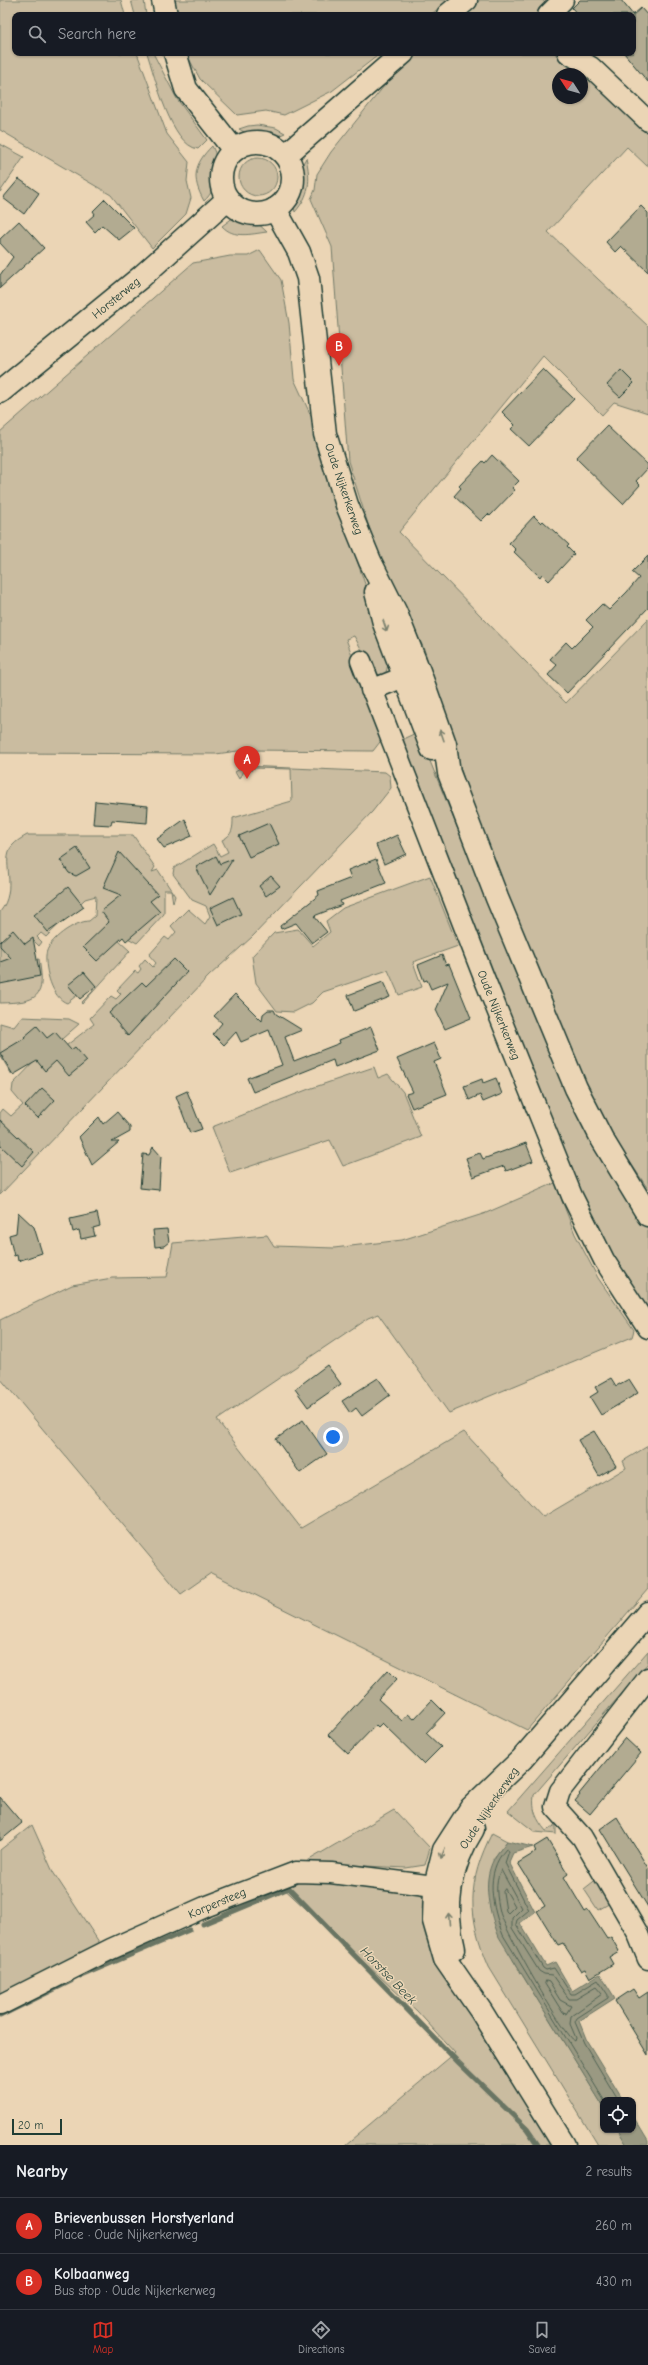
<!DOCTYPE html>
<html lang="en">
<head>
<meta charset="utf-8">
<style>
  :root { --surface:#171b24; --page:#20242c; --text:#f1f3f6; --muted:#9ea1a6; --line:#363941; --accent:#d93025 }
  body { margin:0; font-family:"Comic Neue",sans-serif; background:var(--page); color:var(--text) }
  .controls { position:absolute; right:12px; bottom:12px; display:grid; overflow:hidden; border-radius:8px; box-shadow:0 1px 3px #0004 }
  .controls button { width:36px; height:36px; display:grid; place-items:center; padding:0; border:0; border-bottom:1px solid var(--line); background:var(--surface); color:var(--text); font:20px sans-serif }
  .compass { position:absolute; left:552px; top:68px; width:36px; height:36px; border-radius:50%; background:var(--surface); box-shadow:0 1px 3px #0004; rotate:306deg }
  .scale { position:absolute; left:12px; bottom:10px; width:50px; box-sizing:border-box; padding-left:4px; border:2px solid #1f3d34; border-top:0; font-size:11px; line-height:14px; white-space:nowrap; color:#1f3d34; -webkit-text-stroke:3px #ebd5b5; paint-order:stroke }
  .you { position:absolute; left:333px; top:1437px; width:14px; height:14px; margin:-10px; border:3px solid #fff; border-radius:50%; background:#1a73e8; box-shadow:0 0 0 6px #1a73e833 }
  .badge { display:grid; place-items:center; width:26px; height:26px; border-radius:50%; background:var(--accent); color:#fff; font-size:13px; font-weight:700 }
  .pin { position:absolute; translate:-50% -33px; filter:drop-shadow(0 1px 2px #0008) }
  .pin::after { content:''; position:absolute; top:21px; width:14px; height:12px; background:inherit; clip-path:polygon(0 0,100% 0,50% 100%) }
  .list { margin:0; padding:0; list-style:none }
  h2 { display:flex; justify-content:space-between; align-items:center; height:52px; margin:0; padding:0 16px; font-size:17px }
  h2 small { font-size:13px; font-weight:400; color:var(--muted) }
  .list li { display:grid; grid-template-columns:26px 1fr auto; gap:12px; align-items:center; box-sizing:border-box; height:56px; padding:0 16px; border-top:1px solid var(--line) }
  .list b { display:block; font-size:15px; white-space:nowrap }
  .list p { margin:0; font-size:13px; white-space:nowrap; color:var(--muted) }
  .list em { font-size:13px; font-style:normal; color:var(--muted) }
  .icon { flex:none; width:22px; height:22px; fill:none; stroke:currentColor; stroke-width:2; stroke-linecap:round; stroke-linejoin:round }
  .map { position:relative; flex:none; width:648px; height:2145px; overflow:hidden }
  .search { position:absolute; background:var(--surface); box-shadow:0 1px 3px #0004; left:12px; right:12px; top:12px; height:44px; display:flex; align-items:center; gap:10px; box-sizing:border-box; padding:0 14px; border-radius:8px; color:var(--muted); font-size:15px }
  .sheet { height:164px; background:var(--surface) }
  nav { display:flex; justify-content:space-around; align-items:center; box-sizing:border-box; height:56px; border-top:1px solid var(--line); background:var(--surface); font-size:11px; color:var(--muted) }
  nav a { display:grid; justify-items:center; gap:2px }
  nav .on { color:var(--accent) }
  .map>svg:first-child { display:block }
</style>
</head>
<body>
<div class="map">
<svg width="648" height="2145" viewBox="0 0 648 2145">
  <rect width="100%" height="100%" fill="#ebd5b5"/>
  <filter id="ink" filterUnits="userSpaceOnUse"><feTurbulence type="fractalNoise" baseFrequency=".025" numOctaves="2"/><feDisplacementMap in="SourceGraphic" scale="8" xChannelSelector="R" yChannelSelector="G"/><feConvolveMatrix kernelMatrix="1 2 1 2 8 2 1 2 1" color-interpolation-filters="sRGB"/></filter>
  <g filter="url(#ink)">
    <g fill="#cabca0" stroke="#747c6a" fill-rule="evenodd">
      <path d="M0,0h121l4,15h-110v38h122l30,81 22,28 -2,19 4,17 -5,16 -34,34 -41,-53 -111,-65z"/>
      <path d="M131,0h13l2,15h-11z"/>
      <path d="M166,0h284l-20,15h-259z"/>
      <path d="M480,0h63l3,5 -9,10h-75z"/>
      <path d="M147,53h6l24,46 30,41 -9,9c-27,-4 -43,-72 -51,-96z"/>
      <path d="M186,53h195l-49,38 -48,24 -18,-4 -29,4 -37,-36z"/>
      <path d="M415,53h139l15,12 22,12 57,55v35l-21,-20 -79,85 100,94v87l-34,-11 -12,13 -59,-59 -144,176 167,171 82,-84v570l-38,-57 -43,-87 -90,-223 -53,-173 -49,-103 -27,-85 -16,-214 -21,-48 4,-9 2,-16 14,-22 70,-87zM558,74h24v24h-24z"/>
      <path d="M257,125l19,3 9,5c-16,8 -31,6 -46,-4l9,-3z"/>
      <path d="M0,144l24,13 -24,35z"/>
      <path d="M212,146c9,16 6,43 -8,55 -13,-23 -10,-37 8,-55z"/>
      <circle cx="258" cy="177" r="19"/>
      <path d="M306,158c5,22 4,37 -11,54 -5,-18 2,-38 11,-54z"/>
      <path d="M245,216l8,3 14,13c-16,2 -33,7 -45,-6l12,-9z"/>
      <path d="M260,250l21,30 8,43 5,56 18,39 14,59 18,45 46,136 -4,14 -5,4 -7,-4 -20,-36 -8,3 37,99 -10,13 -128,-1 -29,4 -216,-1v-321l193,-169 37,-7h18z"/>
      <path d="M418,732l146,356 21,42 63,95v89l-69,-115 -178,-454 4,-7z"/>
      <path d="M245,766l140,6 5,4 1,12 -19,24 -120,125 -43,39 -209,219v-82l3,-4 8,7 12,-11 -11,-13 1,-8 23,-24 -3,-4 -21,19 -12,-20v-32l14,4 8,-10 47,2 10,5 -25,22 4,6 36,-28 -4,-6 21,-22 5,3 5,-5 -4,-4 18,-19 3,2 3,-4 -2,-3 6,-7 8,8 3,-4 -7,-8 16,-18 4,3 7,-8 -5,-6 17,-17 17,15 5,-8 -4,-10 -14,-6 -19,-26 1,-6 39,-24 7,12 8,-4 -6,-12c11,-5 11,-12 11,-22l59,-17 -1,-32 -39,-1 -1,3h-8l-4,8 -4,-7z"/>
      <path d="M27,835h106l22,32 -3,5 6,-2 17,26 -2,7 -2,-13h-7v24l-27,29 -13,-7 -5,5 11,10 -48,53 -1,-1 12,-12 -4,-5 -22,17c-15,-5 -22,-33 -21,-48 1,-15 29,-34 43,-34l6,-5 1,-20 -11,3 -39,38 -5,-4 -4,4 5,5 -3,4 -6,-6 -12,27 18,-8c7,39 -1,43 -39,44v-91c19,-24 0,-52 12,-66 4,-5 10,-8 15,-11z"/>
      <path d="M430,876l28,70 -45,16 9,25 -23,8 -11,-25 -65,22 -11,11 -18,9 -17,-1 -21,-28 -4,-27 22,-23 24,-4 15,17 17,-14 -4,-11 17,-13z"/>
      <path d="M374,1067l4,11 10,-4 15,18 18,45 -78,29 -13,-26 -100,33 -18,-46 97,-38z"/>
      <path d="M555,1183l20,51 23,44 36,52 -2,7 -183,76 -71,-99 -10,4 -151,102 84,108 163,-96 79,85 83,-49 -3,-7 25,-15v143l-121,141 -316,-157 -30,21 -181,-216v-58l72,-35 40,-7 55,-1 6,-34 94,-8 7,11 60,2 68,-8 84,-27z"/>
      <path d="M648,1651v12l-114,132c-2,15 2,24 12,36l10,-6v9l-21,-2 -27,-21z"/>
      <path d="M394,1810l36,38 -5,17 -19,3 -102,-5z"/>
      <path d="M32,1825l21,47 48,73 -101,51v-146z"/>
      <path d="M492,1833l15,8 -14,18 20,101 90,146v24h15l9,15h-29l-109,-178c-22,-51 -22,-85 3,-134z"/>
      <path d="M598,1878l16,23 -16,9 -14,-21z"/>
      <path d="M305,1879l108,12 14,10 127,244h-209l110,-92 -38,-42 -137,-126z"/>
    </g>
    <g fill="#9a9982" stroke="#697463">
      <path d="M507,1841l26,6 -20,6 -4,9 26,50 -15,11 26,43 9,-4 17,29 28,-17 15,24 -36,23 8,20 36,59h-20v6l-104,-169c-9,-23 -18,-54 -5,-78 3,-6 9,-12 13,-18z"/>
      <path d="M633,2116l15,25v4h-21l-9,-15h15z"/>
    </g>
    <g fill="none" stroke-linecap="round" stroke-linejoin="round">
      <g stroke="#506253" stroke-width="1">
        <path d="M501,1870l21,38 -10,10v10l27,43 5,3 8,1 17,24h7l20,-12 6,7 -31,22 -1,8 6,14 -1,3c-10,-4 -72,-114 -75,-129 -3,-13 -6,-31 1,-42z"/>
        <path d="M505,1889l10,17 -7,7 -2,-2 -3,-19z"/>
        <path d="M546,1981l3,1 11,18 11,6 -5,8 -3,-1 -18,-29z"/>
        <path d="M604,2100l-101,-165c-11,-28 -19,-62 3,-86l3,2 -4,12 24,47 -12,10 -1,4 27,44 3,2 8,-2 17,26h4l23,-14 10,15v3l-31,20 -2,4 9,21 34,57"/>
      </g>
      <g stroke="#697463" stroke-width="5">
        <path d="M203,1924l86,-36 170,175 68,66 11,16"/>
        <path d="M81,1976l108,-46"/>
        <path d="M0,2016l71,-35"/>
      </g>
    </g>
    <g fill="#b2ab91" stroke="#1f3d34">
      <path d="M580,0h41l12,15 8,-7 7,8v66l-24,-29h9v-38h-55l-6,-7z"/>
      <path d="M19,179l20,14 -15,21 -21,-16z"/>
      <path d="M105,199l29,29 -15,12 -17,-15 -7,7 -9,-10 9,-8 -2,-3z"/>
      <path d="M641,206l7,7v59l-27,-26 -6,6 -9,-10z"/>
      <path d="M19,221l25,27 -44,40v-13l13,-18 -13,-14v-4z"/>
      <path d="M543,369l31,30 -45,47 -18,-17 4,-4 -13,-13z"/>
      <path d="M621,370l13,13 -14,14 -13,-12z"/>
      <path d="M607,426l41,39v3l-12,13 4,4 -17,19 -47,-46z"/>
      <path d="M492,455l27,26 -7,7 3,2 -25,26 -2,-2 -7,7 -27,-25 7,-8 -2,-2 24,-25 2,2z"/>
      <path d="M534,516l7,7 2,-2 26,24 -2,2 7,7 -25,27 -7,-7 -2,3 -26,-25 2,-2 -7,-7z"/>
      <path d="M648,556v52l-81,85 -19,-18 9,-10 -7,-6 16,-17 6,6 21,-21 -7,-7 16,-16 7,6 18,-18 12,-14 -7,-6z"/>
      <path d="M95,801l53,5 -1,17 -35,-3 -1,5 -18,-1z"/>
      <path d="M185,819l7,17 -28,12 -7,-9z"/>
      <path d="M269,823l10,21 -30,13 -10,-21z"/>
      <path d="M397,835l9,19 -22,10 -8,-19z"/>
      <path d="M77,848l13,20 -14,8 -7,-3 -9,-13z"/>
      <path d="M119,852l39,43 -8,6 10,11 -34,29 -3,-4 -26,24 -14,-14 26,-25 -8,-11 20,-16 -18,-7z"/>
      <path d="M216,856l4,8 13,-5 -23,36 -14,-28z"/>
      <path d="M376,859l10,24 -46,18 2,4 -28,11 13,16 -15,11 -16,-20 -15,6 -1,-3 39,-31 -1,-4 33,-13 -3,-8z"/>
      <path d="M271,876l9,10 -14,10 -7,-10z"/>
      <path d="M68,887l16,20 -36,25 -14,-17z"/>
      <path d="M233,897l8,17 -23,11 -8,-17z"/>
      <path d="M13,930l12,14 8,-6 7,38 -40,8v-22l11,-4 -11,-12v-4z"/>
      <path d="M442,955l4,10 3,-1 22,54 -26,11 -9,-19 12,-28 -17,7 -4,-9 -3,1 -6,-16z"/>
      <path d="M174,959l13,13 -59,64 -19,-23 33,-31 4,4z"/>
      <path d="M84,972l12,14 -16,13 -12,-14z"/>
      <path d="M383,982l7,15 -36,14 -6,-16z"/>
      <path d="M235,994l27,27 1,-7 5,-4h6l2,4 26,16 -17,7 9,24 46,-18 -1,-3 32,-13 9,23 -45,17 -2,-7 -80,32 -6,-14 35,-13 -13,-35 -28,12 -5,-10 -12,13 -11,-11 9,-11 -8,-7z"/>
      <path d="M37,1026l10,12 8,-6 16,18 4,-3 12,14 -18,15 -13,-15 -11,10 -8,-10 -24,14 -13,-22 25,-15 -1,-1z"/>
      <path d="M434,1043l7,16 -7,3 13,32 -35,14 -6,-14 7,-2 -16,-33z"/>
      <path d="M496,1078l6,16 -19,8 -3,-7 -11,5 -5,-14 18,-7 1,4z"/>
      <path d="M42,1088l13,12 -17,18 -13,-12z"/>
      <path d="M187,1091l15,38 -12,4 -14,-37z"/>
      <path d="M117,1112l13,15v5l-18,10h7l-27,23 -13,-28 20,-20 4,7z"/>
      <path d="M0,1120l34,32 -12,14 -22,-21z"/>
      <path d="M526,1143l7,18 -27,10 -2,-5 -31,11 -7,-19 14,-5 3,6z"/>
      <path d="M153,1147l8,9 -2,34 -19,-2 3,-34 6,1z"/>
      <path d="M18,1212l16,15 8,26 -24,8 -1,-6 -3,1 -5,-21 7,-2z"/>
      <path d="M97,1213l3,13 -7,2 2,8 -14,3 -2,-9 -6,2 -3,-13z"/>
      <path d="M167,1229l2,13 -5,4 -9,1 -2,-17z"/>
      <path d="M327,1365l14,19 -33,23 -13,-18z"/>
      <path d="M378,1378l12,17 -28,21 -6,-8 -6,5 -8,-12z"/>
      <path d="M611,1378l5,8 13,-7 9,14 -37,22 -11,-18 8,-5 -3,-5z"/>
      <path d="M303,1420l24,34 -27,19 -24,-34z"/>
      <path d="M594,1431l22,35 -17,10 -21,-36z"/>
      <path d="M388,1670l9,9 -19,20 24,22 6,-7 6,5 18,-19 13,13 -19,20 15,14 -17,17 -42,-41 -4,4 -2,-2 -28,29 -20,-19z"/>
      <path d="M625,1738l16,15 -51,61 -15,-13 5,-6 -1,-1z"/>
      <path d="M0,1797l22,26 -22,18z"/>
      <path d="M617,1817l31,51v39l-48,-78z"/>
      <path d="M547,1839l21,35 -4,3 21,35 3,-2 19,29 4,-2 8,14 -10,6 4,7 -23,14 -5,-9 -4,2 -18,-28 -5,2 -21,-34 8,-5 -27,-43 18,-11 -2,-5z"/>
      <path d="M633,1989l6,9 9,-6v63l-33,-54z"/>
    </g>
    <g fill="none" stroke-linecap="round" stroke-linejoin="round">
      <defs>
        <g id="minor">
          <path d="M548,15l15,-15"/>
          <path d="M568,53l23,14 57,54"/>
          <path d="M361,661l122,314 89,221 32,64 44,68"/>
          <path d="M371,690l48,-19"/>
          <path d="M648,1678l-88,113 -5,16 27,30 55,95 11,27"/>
          <path d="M0,2005l111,-56 94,-42 91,-35 35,1 119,15"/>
        </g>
        <g id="tertiary">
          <path d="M163,0l3,15"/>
          <path d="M175,53l11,36 48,61"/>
          <path d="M275,209l24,43 9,26 17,156 22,71 23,56 26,52 23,58 26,73 4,29 48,125 79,190 26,51 46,76"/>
          <path d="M376,592l8,31 48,126"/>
          <path d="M454,1949c-11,-42 -4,-84 19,-120"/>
          <path d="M564,2145l-83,-134 -36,-52 -11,-38 1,-35 9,-36 27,-42 51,-49 126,-146"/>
        </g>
        <g id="secondary">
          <path d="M448,15l18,-15"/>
          <circle cx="257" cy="178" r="36"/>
          <path d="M286,155l117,-102"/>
          <path d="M0,392l141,-115 87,-78"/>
        </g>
      </defs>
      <use href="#minor" stroke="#1f3d34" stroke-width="23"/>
      <use href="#tertiary" stroke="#1f3d34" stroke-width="25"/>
      <use href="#secondary" stroke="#1f3d34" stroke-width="25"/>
      <use href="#minor" stroke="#ebd5b5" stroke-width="20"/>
      <use href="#tertiary" stroke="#ebd5b5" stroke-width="22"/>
      <use href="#secondary" stroke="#ebd5b5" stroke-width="22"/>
    </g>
    <defs><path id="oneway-shaft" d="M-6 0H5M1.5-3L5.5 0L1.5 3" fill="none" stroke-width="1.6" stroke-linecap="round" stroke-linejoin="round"/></defs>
    <g stroke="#7b816e">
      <use href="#oneway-shaft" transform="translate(385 626) rotate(71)"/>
      <use href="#oneway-shaft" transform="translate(442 735) rotate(-109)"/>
      <use href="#oneway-shaft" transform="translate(443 1853) rotate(112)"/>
      <use href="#oneway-shaft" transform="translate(449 1919) rotate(-95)"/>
    </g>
  </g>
  <g text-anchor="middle" stroke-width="3" stroke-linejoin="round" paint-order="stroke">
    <g font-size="12" fill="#1f3d34" stroke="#ebd5b5">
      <text transform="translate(116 298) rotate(-39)" y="4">Horsterweg</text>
      <text transform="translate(344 489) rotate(71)" y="4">Oude Nijkerkerweg</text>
      <text transform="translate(499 1015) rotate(68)" y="4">Oude Nijkerkerweg</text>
      <text transform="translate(489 1808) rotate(-56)" y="4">Oude Nijkerkerweg</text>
      <text transform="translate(217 1903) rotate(-23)" y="4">Korpersteeg</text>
    </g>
    <g font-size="13" font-style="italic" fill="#314b40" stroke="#ebd5b5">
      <text transform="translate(389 1975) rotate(46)" y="5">Horstse Beek</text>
    </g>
  </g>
</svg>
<div class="controls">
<button><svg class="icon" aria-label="locate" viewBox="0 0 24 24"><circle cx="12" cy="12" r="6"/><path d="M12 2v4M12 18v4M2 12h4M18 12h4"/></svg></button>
</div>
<svg class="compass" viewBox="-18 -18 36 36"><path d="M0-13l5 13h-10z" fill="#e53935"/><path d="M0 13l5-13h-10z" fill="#9ea1a6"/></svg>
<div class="scale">20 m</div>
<div class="you"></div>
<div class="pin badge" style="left:247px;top:779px">A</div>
<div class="pin badge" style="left:339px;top:366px">B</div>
<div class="search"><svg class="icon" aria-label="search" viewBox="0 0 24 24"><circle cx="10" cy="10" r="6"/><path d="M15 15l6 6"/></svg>Search here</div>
</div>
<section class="sheet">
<h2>Nearby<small>2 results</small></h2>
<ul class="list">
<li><span class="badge">A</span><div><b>Brievenbussen Horstyerland</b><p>Place · Oude Nijkerkerweg</p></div><em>260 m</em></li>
<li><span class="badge">B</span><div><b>Kolbaanweg</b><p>Bus stop · Oude Nijkerkerweg</p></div><em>430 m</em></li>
</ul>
</section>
<nav>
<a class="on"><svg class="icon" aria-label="map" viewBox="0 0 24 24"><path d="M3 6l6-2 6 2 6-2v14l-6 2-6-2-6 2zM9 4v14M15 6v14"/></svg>Map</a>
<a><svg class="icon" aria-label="directions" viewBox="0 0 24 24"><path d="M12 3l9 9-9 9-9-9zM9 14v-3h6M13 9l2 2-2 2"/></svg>Directions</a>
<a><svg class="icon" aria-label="saved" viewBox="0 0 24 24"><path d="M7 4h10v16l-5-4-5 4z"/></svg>Saved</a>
</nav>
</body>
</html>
